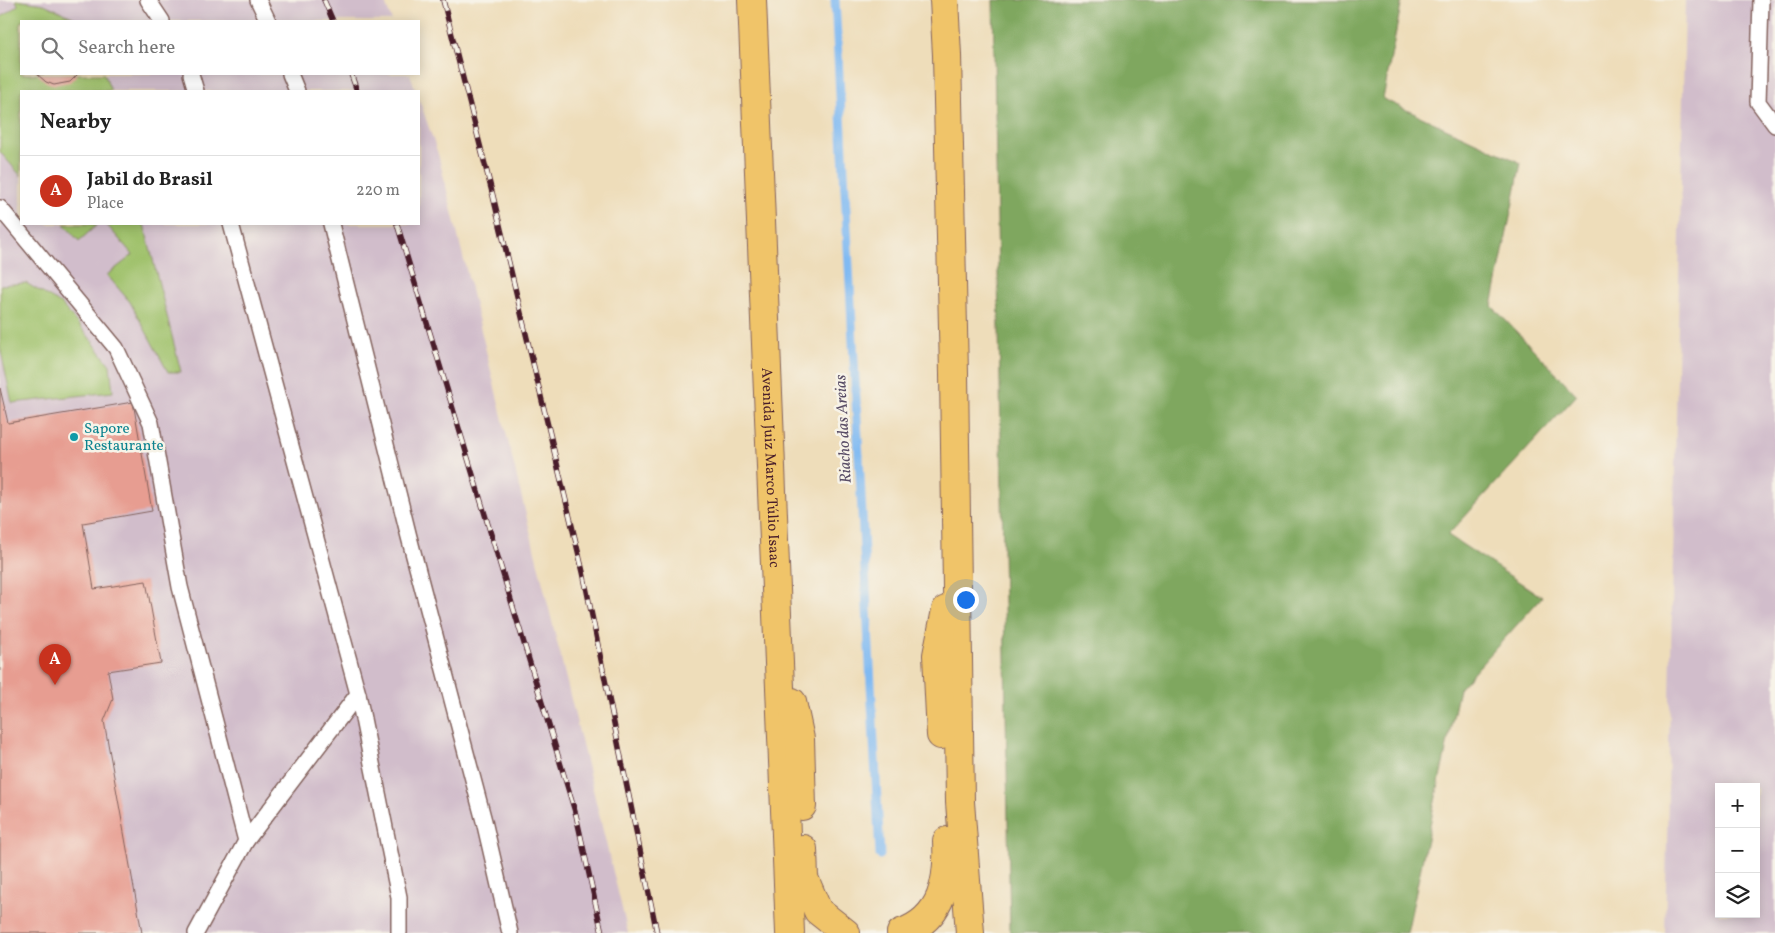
<!DOCTYPE html>
<html lang="en">
<head>
<meta charset="utf-8">
<style>
  :root { --surface:#fff; --page:#f6f6f6; --text:#222; --muted:#767676; --line:#e0e0e0; --accent:#c8321e }
  body { margin:0; font-family:Vollkorn,serif; background:var(--page); color:var(--text) }
  .controls { position:absolute; right:15px; bottom:15px; display:grid; overflow:hidden; border-radius:0px; box-shadow:0 2px 12px #0003 }
  .controls button { width:45px; height:45px; display:grid; place-items:center; padding:0; border:0; border-bottom:1px solid var(--line); background:var(--surface); color:var(--text); font:25px sans-serif }
  .you { position:absolute; left:965px; top:599px; width:18px; height:18px; margin:-12px; border:4px solid #fff; border-radius:50%; background:#1a73e8; box-shadow:0 0 0 8px #1a73e833 }
  .badge { display:grid; place-items:center; width:32px; height:32px; border-radius:50%; background:var(--accent); color:#fff; font-size:16px; font-weight:700 }
  .pin { position:absolute; translate:-50% -41px; filter:drop-shadow(0 1px 2px #0008) }
  .pin::after { content:''; position:absolute; top:26px; width:18px; height:15px; background:inherit; clip-path:polygon(0 0,100% 0,50% 100%) }
  .list { margin:0; padding:0; list-style:none }
  h2 { display:flex; justify-content:space-between; align-items:center; height:65px; margin:0; padding:0 20px; font-size:21px }
  h2 small { font-size:16px; font-weight:400; color:var(--muted) }
  .list li { display:grid; grid-template-columns:32px 1fr auto; gap:15px; align-items:center; box-sizing:border-box; height:70px; padding:0 20px; border-top:1px solid var(--line) }
  .list b { display:block; font-size:19px; white-space:nowrap }
  .list p { margin:0; font-size:16px; white-space:nowrap; color:var(--muted) }
  .list em { font-size:16px; font-style:normal; color:var(--muted) }
  .icon { flex:none; width:28px; height:28px; fill:none; stroke:currentColor; stroke-width:2; stroke-linecap:round; stroke-linejoin:round }
  .map { position:relative; flex:none; width:1775px; height:933px; overflow:hidden }
  .search { position:absolute; background:var(--surface); box-shadow:0 2px 12px #0003; left:20px; top:20px; width:400px; height:55px; display:flex; align-items:center; gap:12px; box-sizing:border-box; padding:0 18px; border-radius:0px; color:var(--muted); font-size:19px }
  .panel { position:absolute; background:var(--surface); box-shadow:0 2px 12px #0003; left:20px; top:90px; width:400px; height:135px; border-radius:0px }
  .map>svg:first-child { display:block }
</style>
</head>
<body>
<div class="map">
<svg width="1775" height="933" viewBox="0 0 1775 933">
  <rect width="100%" height="100%" fill="#f7f3e8"/>
  <filter id="ink" filterUnits="userSpaceOnUse"><feTurbulence type="fractalNoise" baseFrequency=".02" numOctaves="2"/><feDisplacementMap in="SourceGraphic" scale="10" xChannelSelector="R" yChannelSelector="G"/><feConvolveMatrix kernelMatrix="1 2 1 2 8 2 1 2 1" color-interpolation-filters="sRGB"/></filter>
  <filter id="wash" filterUnits="userSpaceOnUse"><feTurbulence type="fractalNoise" baseFrequency=".0096" numOctaves="4" result="noise"/><feDisplacementMap in="SourceGraphic" scale="20" xChannelSelector="R" yChannelSelector="G"/><feGaussianBlur stdDeviation="1.12" result="paint"/><feColorMatrix in="noise" values="0 0 0 0 0 0 0 0 0 0 0 0 0 0 0 0 0 1.4 0 .05"/><feComposite in="paint" operator="in"/></filter>
  <g filter="url(#wash)">
    <rect width="100%" height="100%" fill="#eeddba"/>
    <g fill="#d1bdcb" fill-rule="evenodd">
      <path d="M0,0h384l8,21h-371v53h389l6,17h-395v133h398v-125l19,55 190,779h-628z"/>
      <path d="M1685,0h90v933h-110zM1719,787h37v127h-37z"/>
    </g>
    <g fill="#9fc16a" stroke="#74704a">
      <path d="M16,0l28,4 37,17h-60v53h83l7,17h-90v85l-21,-24v-134l18,-13z"/>
      <path d="M64,224h34l-19,17z"/>
      <path d="M106,224h38l37,148h-13l-38,-70 -23,-27 26,-20z"/>
      <path d="M26,283l35,21 28,33 21,28 3,27 -101,11 -12,-56v-62z"/>
    </g>
    <path fill="#7fa75e" stroke="#646344" d="M993,0h409l-19,99 138,64 -29,143 85,89 -129,140 94,62 -83,92 -52,244h-397z"/>
    <g fill="none" stroke-linecap="round" stroke-linejoin="round">
      <path stroke="#80baf2" stroke-width="9" d="M835,0l45,855"/>
    </g>
    <g id="blocks">
      <g fill="#e79d91">
        <path d="M37,74h41l-8,8 -16,3 -8,-3z"/>
        <path d="M0,388l8,35 125,-21 19,109 -69,12 11,66 52,-8 15,82 -53,8 5,28 -9,22 38,212h-142z"/>
      </g>
    </g>
  </g>
  <g filter="url(#ink)">
    <use href="#blocks" fill-opacity="0" stroke="#83625d" stroke-width="1"/>
    <g fill="none" stroke-linecap="round" stroke-linejoin="round">
      <defs>
        <g id="lane">
          <path d="M148,0l14,21"/>
          <path d="M258,0l10,21"/>
          <path d="M1761,0l-3,102 17,23"/>
          <path d="M191,74l5,17"/>
          <path d="M290,74l7,17"/>
          <path d="M0,208l116,140 35,75 29,164 66,254 -50,92"/>
          <path d="M231,224l127,470 41,203v36"/>
          <path d="M331,224l78,313 75,284 26,112"/>
          <path d="M246,841l112,-147"/>
        </g>
        <g id="primary">
          <path id="s1" d="M752,0l38,933"/>
          <path d="M944,0l3,55 7,319 6,428 10,131"/>
          <path d="M792,702l8,37 2,67"/>
          <path d="M941,735l-4,-80 9,-45"/>
          <path d="M803,849l1,29 14,33 28,22"/>
          <path d="M901,933c42,-14 48,-53 46,-92"/>
        </g>
      </defs>
      <use href="#lane" stroke="#83625d" stroke-width="18"/>
      <use href="#primary" stroke="#83625d" stroke-width="30"/>
      <use href="#lane" stroke="#fff" stroke-width="15"/>
      <use href="#primary" stroke="#f0c469" stroke-width="28"/>
      <defs>
        <g id="rail">
          <path d="M324,0l9,21"/>
          <path d="M443,0l50,196 90,376 74,361"/>
          <path d="M351,74l6,17"/>
          <path d="M397,224l179,591 26,118"/>
        </g>
      </defs>
      <use href="#rail" stroke="#4a1f2b" stroke-width="5.5"/>
      <use href="#rail" stroke="#f7f3e8" stroke-width="4" stroke-dasharray="11" stroke-linecap="butt"/>
    </g>
  </g>
  <circle fill="#0f9aa8" stroke="#f7f3e8" stroke-width="2" cx="74" cy="437" r="5"/>
  <g text-anchor="middle" stroke-width="5" stroke-linejoin="round" paint-order="stroke">
    <g font-size="15" fill="#0d838f" stroke="#f7f3e8" text-anchor="start">
      <text x="84" y="433">Sapore<tspan x="84" dy="17">Restaurante</tspan></text>
    </g>
    <g font-size="15" fill="#4a1f2b" stroke="#f7f3e8">
      <text dy="5" stroke="none"><textPath href="#s1" startOffset="468">Avenida Juiz Marco Túlio Isaac</textPath></text>
    </g>
    <g font-size="16" font-style="italic" fill="#5a4e67" stroke="#f7f3e8">
      <text transform="translate(842 429) rotate(-93)" y="6">Riacho das Areias</text>
    </g>
  </g>
</svg>
<div class="controls">
<button>+</button>
<button>−</button>
<button><svg class="icon" aria-label="layers" viewBox="0 0 24 24"><path d="M12 4l9 5-9 5-9-5zM3 14l9 5 9-5"/></svg></button>
</div>
<div class="you"></div>
<div class="pin badge" style="left:55px;top:685px">A</div>
<div class="search"><svg class="icon" aria-label="search" viewBox="0 0 24 24"><circle cx="10" cy="10" r="6"/><path d="M15 15l6 6"/></svg>Search here</div>
<section class="panel">
<h2>Nearby<small></small></h2>
<ul class="list">
<li><span class="badge">A</span><div><b>Jabil do Brasil</b><p>Place</p></div><em>220 m</em></li>
</ul>
</section>
</div>
</body>
</html>
